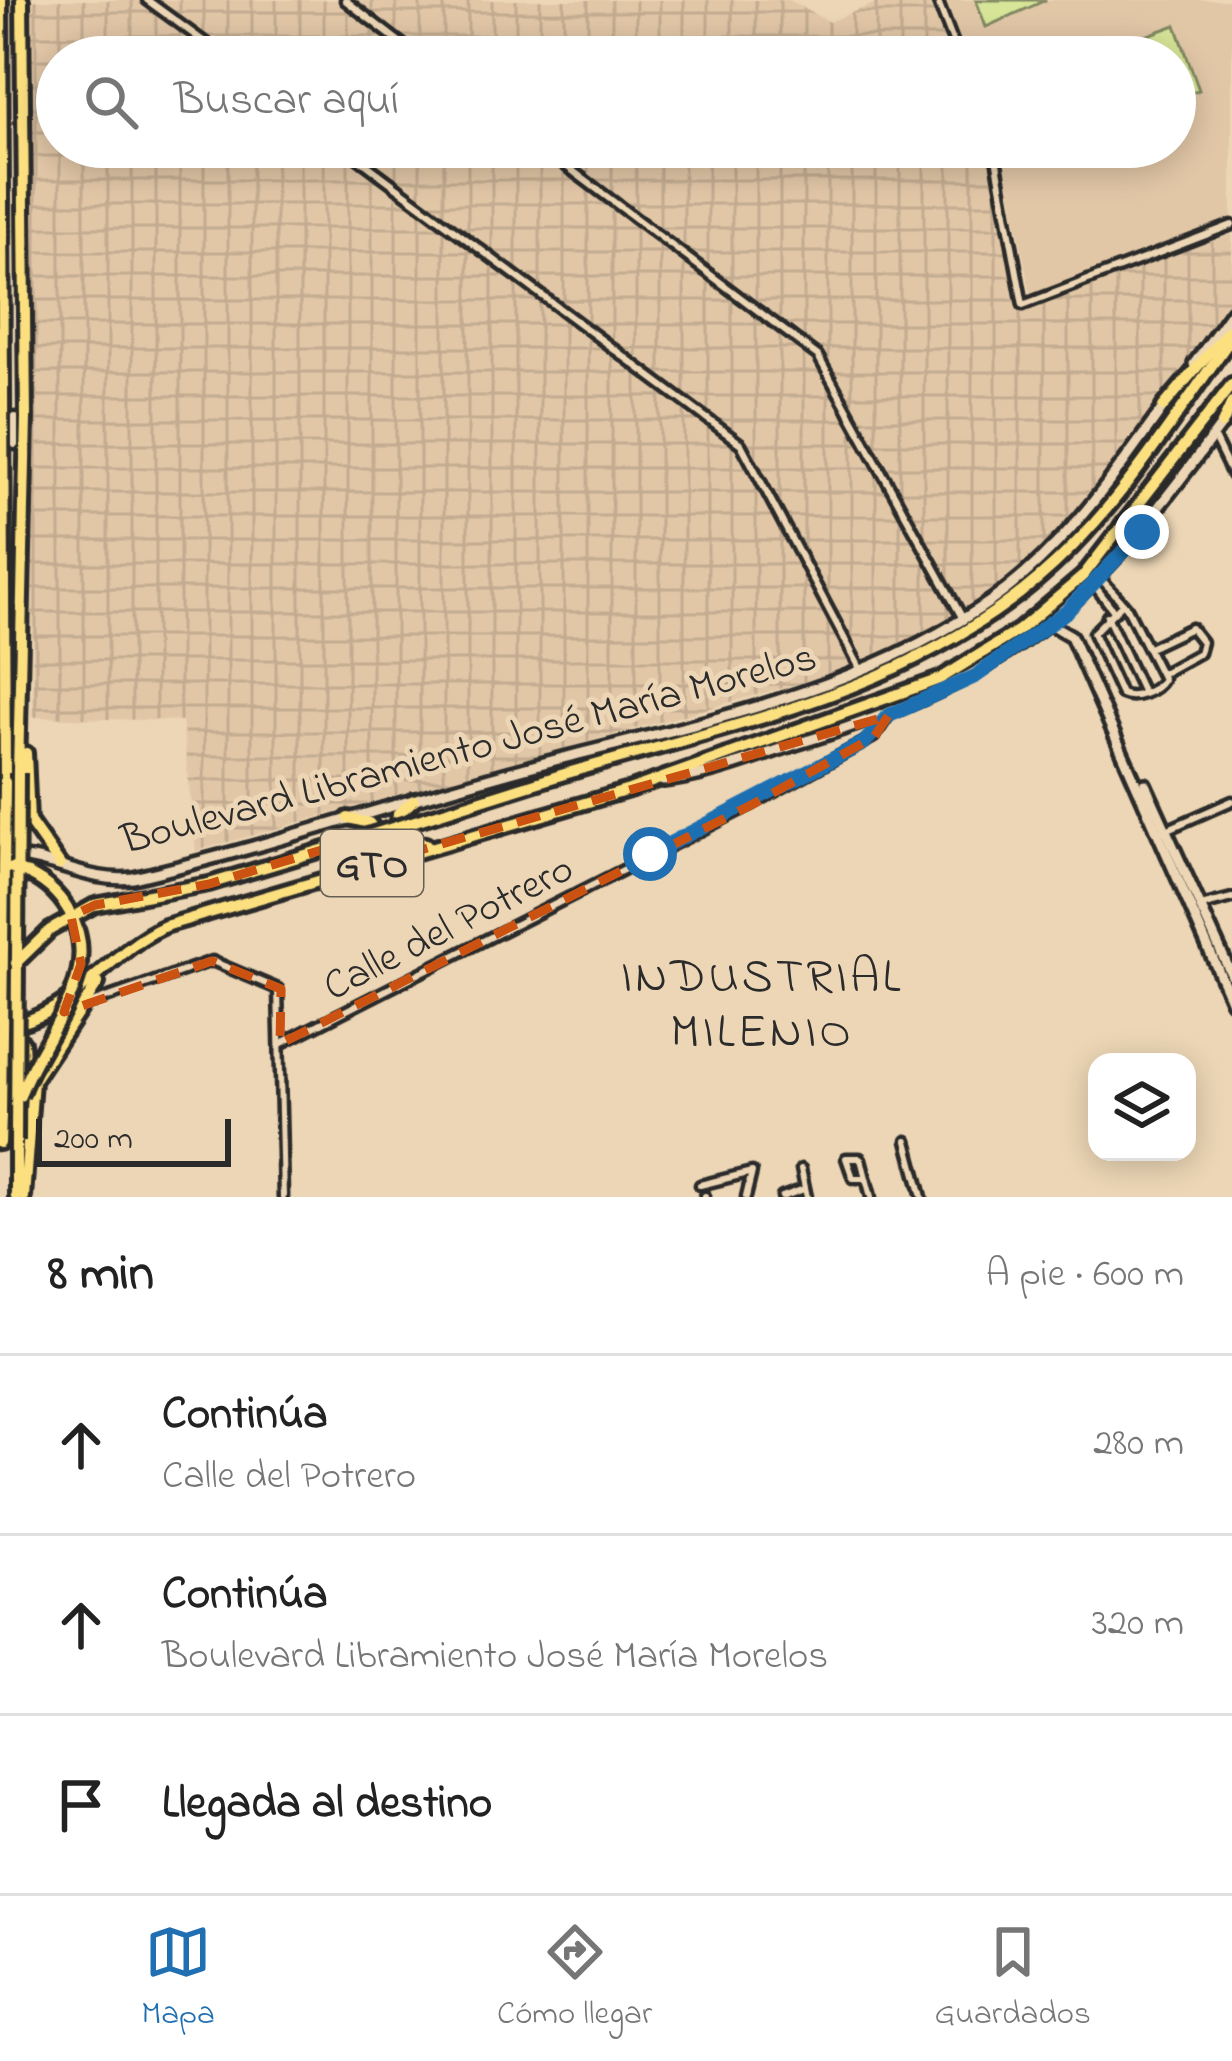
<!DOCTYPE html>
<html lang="es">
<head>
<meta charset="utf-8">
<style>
  :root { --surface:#fff; --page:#f2f2f2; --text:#222; --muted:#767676; --line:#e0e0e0; --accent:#1f6fb2 }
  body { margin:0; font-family:"Indie Flower",sans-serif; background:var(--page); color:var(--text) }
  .controls { position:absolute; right:36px; bottom:36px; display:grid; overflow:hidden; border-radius:24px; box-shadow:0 6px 30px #0003 }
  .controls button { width:108px; height:108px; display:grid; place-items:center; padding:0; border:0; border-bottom:3px solid var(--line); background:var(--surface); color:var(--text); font:60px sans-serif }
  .scale { position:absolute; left:36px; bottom:30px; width:195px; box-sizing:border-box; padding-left:12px; border:6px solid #2b2b2b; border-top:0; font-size:33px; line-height:42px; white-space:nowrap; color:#2b2b2b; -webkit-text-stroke:9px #ecd6b5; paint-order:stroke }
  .stop { position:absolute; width:36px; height:36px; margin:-27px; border:9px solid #1f6fb2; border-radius:50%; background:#fff }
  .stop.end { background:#1f6fb2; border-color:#fff; box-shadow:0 3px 12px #0008 }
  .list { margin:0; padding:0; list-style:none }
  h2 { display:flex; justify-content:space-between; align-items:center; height:156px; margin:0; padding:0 48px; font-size:51px }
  h2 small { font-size:39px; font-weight:400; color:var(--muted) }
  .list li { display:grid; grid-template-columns:78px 1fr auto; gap:36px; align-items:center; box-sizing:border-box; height:180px; padding:0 48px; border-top:3px solid var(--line) }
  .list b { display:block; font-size:45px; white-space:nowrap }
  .list p { margin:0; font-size:39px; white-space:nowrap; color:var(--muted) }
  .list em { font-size:39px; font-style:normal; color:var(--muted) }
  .icon { flex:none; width:66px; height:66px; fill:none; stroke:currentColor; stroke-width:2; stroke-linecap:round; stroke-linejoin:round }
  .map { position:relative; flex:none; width:1232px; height:1197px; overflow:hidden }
  .search { position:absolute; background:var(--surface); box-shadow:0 6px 30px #0003; left:36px; right:36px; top:36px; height:132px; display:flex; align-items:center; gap:30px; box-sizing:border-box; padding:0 42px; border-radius:66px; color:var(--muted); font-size:45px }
  .sheet { height:696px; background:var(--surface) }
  nav { display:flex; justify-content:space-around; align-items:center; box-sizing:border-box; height:168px; border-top:3px solid var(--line); background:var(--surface); font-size:33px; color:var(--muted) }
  nav a { display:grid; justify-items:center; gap:6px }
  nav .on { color:var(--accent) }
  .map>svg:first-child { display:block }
</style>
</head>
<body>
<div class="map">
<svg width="1232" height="1197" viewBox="0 0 1232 1197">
  <defs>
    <pattern id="industrial-grid" width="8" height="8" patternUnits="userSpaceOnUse" patternTransform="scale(3)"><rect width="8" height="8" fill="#e2c7a7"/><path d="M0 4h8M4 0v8" fill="none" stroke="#c2ab90"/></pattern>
    <pattern id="grass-tufts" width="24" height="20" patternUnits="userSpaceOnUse" patternTransform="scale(3)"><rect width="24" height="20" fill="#d7e598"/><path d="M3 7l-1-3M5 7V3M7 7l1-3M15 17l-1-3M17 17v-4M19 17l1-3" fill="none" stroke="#b9c583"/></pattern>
  </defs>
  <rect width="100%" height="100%" fill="#ecd6b5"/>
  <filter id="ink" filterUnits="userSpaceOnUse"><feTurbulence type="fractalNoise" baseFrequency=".00833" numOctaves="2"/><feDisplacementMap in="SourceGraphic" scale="24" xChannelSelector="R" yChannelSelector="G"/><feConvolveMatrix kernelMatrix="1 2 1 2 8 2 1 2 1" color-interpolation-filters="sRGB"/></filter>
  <g filter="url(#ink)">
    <path fill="#e2c7a7" d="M944,0h288v221l-201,75 -29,-149h173v-90h-209z"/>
    <path fill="url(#industrial-grid)" d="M29,0h760l40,22 54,-22h51l23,57h-900v90h936l28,164 211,-77v70l-155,208 -100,99 -116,55 -665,185 -14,-130 -149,-4z"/>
    <path fill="url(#grass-tufts)" stroke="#818862" stroke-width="3" d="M976,0h70l-60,27z"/>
    <path fill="#d7e598" stroke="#818862" stroke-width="3" d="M1176,25l23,65 -24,8v-41h-88z"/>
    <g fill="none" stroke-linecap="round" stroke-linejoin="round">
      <defs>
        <g id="street">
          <path d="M147,0l78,57"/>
          <path d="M345,0l74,57"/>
          <path d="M937,0l22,57"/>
          <path d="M343,147l398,297 120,226"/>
          <path d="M541,147l277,209 145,263"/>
          <path d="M994,147l29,158 209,-80"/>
          <path d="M1213,436l19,39"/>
          <path d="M15,445v-28"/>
          <path d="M1101,579c9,9 18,19 26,29l36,71c-7,13 -29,21 -42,15l-28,-61 30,-30"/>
          <path d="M1094,585l20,26"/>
          <path d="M1107,616l36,77"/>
          <path d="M1149,648l42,-20 11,14 -3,11 -38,21"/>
          <path d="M1164,831l68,-30"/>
          <path d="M1201,906l31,-8"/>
          <path d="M86,1005l126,-44 66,28 5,208"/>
          <path d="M280,1044l473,-240 121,-67 14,-21"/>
          <path d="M907,1141l15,56"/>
          <path d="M801,1169l6,28"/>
          <path d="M866,1178h-13l-7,-20h14l1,1 10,38"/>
          <path d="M700,1185l52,-13 -6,25"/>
          <path d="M705,1196v1"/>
          <path d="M782,1197l22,-8"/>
        </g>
        <g id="secondary">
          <path d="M1194,364l38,-53"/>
          <path d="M1050,624l21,12 161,366"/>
          <path d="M663,781c46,-5 90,-23 133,-37 227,-68 292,-139 429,-324"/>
          <path d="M1145,784l87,192"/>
          <path d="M0,857c47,-4 86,27 133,21 147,-34 291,-85 438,-122 139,-35 286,-67 408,-147 79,-51 134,-131 188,-207"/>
        </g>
        <g id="primary">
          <path d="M1,0l4,782"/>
          <path d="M1163,407l69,-81"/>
          <path d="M1222,424l10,-22"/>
          <path d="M26,753l3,68 31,44"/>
          <path d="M18,773l8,-355 -4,-418"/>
          <path d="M561,775c181,-54 373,-87 510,-227 62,-63 110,-140 161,-211"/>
          <path d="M414,800l-16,14 -2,17 7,9 23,4"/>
          <path d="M348,818l21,5 10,12 -15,29"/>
          <path d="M95,905l114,-21 136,-41"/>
          <path d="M0,1027c73,-8 103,-73 165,-101l464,-136 311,-111 79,-49 64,-54 149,-192"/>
          <path d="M0,1042h23l2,36"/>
          <path d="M0,1143l1,-28"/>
          <path d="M16,1197v-55"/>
          <path d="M24,1197l9,-116 65,-98"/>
        </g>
      </defs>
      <use href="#street" stroke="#2b2b2b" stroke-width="15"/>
      <use href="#secondary" stroke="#2b2b2b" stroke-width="18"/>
      <use href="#primary" stroke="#2b2b2b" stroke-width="20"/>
      <use href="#street" stroke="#ecd6b5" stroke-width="6"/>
      <use href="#secondary" stroke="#ecd6b5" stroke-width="9"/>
      <use href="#primary" stroke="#fce080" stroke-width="10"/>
      <defs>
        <g id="primary-bridge">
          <path d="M345,843l216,-68"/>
          <path d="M12,868c22,6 40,18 53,37 47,68 -25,129 -45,191"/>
          <path d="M16,963l34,-33 45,-25"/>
          <path d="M1,1115l4,-333"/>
          <path d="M16,1142l2,-369"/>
        </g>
      </defs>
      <use href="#primary-bridge" stroke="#2b2b2b" stroke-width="20" stroke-linecap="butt"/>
      <use href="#primary-bridge" stroke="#fce080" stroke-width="10"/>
    </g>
  </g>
  <g fill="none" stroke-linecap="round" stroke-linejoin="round" filter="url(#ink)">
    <path stroke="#1f6fb2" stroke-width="15" d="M650,854l214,-111 24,-27 88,-40 91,-65 75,-79"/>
  </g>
  <path fill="none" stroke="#cc5211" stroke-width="9" stroke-dasharray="24 15" stroke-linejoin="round" d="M888,716l-14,21 -121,67 -473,240 1,-55 -69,-28 -148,51 17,-48 -10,-48 24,-11 114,-21 169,-51 11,26z"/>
  <g text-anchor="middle" stroke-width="10" stroke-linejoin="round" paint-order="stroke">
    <rect fill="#ecd6b5" stroke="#655e54" stroke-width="3" x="321" y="830" width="102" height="66" rx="9"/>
    <g font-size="39" font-weight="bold" fill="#2b2b2b">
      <text x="372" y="877">GTO</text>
    </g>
    <g font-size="42" fill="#2b2b2b" stroke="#ecd6b5">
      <text transform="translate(468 746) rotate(-15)" y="15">Boulevard Libramiento José María Morelos</text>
      <text transform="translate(447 925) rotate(-27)" y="15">Calle del Potrero</text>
    </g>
    <g font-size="48" letter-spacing="3" fill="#2b2b2b" stroke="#ecd6b5">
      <text x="762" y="991">INDUSTRIAL<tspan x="762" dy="55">MILENIO</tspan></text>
    </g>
  </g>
</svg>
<div class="controls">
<button><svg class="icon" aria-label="layers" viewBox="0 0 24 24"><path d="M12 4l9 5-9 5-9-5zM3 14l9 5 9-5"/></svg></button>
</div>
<div class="scale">200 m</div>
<div class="stop" style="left:650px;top:854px"></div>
<div class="stop end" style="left:1142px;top:532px"></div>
<div class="search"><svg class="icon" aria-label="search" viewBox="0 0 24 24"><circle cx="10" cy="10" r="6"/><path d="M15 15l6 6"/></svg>Buscar aquí</div>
</div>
<section class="sheet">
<h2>8 min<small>A pie · 600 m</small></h2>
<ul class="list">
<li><svg class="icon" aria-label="ahead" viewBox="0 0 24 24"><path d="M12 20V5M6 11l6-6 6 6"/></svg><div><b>Continúa</b><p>Calle del Potrero</p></div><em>280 m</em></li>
<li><svg class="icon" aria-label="ahead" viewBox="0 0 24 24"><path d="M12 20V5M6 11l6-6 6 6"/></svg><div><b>Continúa</b><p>Boulevard Libramiento José María Morelos</p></div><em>320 m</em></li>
<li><svg class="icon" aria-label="arrive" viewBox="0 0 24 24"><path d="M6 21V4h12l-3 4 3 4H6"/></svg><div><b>Llegada al destino</b></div></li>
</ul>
</section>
<nav>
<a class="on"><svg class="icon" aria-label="map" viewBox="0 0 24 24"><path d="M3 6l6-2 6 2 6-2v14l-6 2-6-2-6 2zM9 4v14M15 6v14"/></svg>Mapa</a>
<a><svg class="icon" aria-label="directions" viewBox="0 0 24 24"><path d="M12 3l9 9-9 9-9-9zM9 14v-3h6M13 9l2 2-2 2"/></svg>Cómo llegar</a>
<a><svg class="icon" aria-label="saved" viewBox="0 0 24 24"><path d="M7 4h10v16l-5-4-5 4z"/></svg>Guardados</a>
</nav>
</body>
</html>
